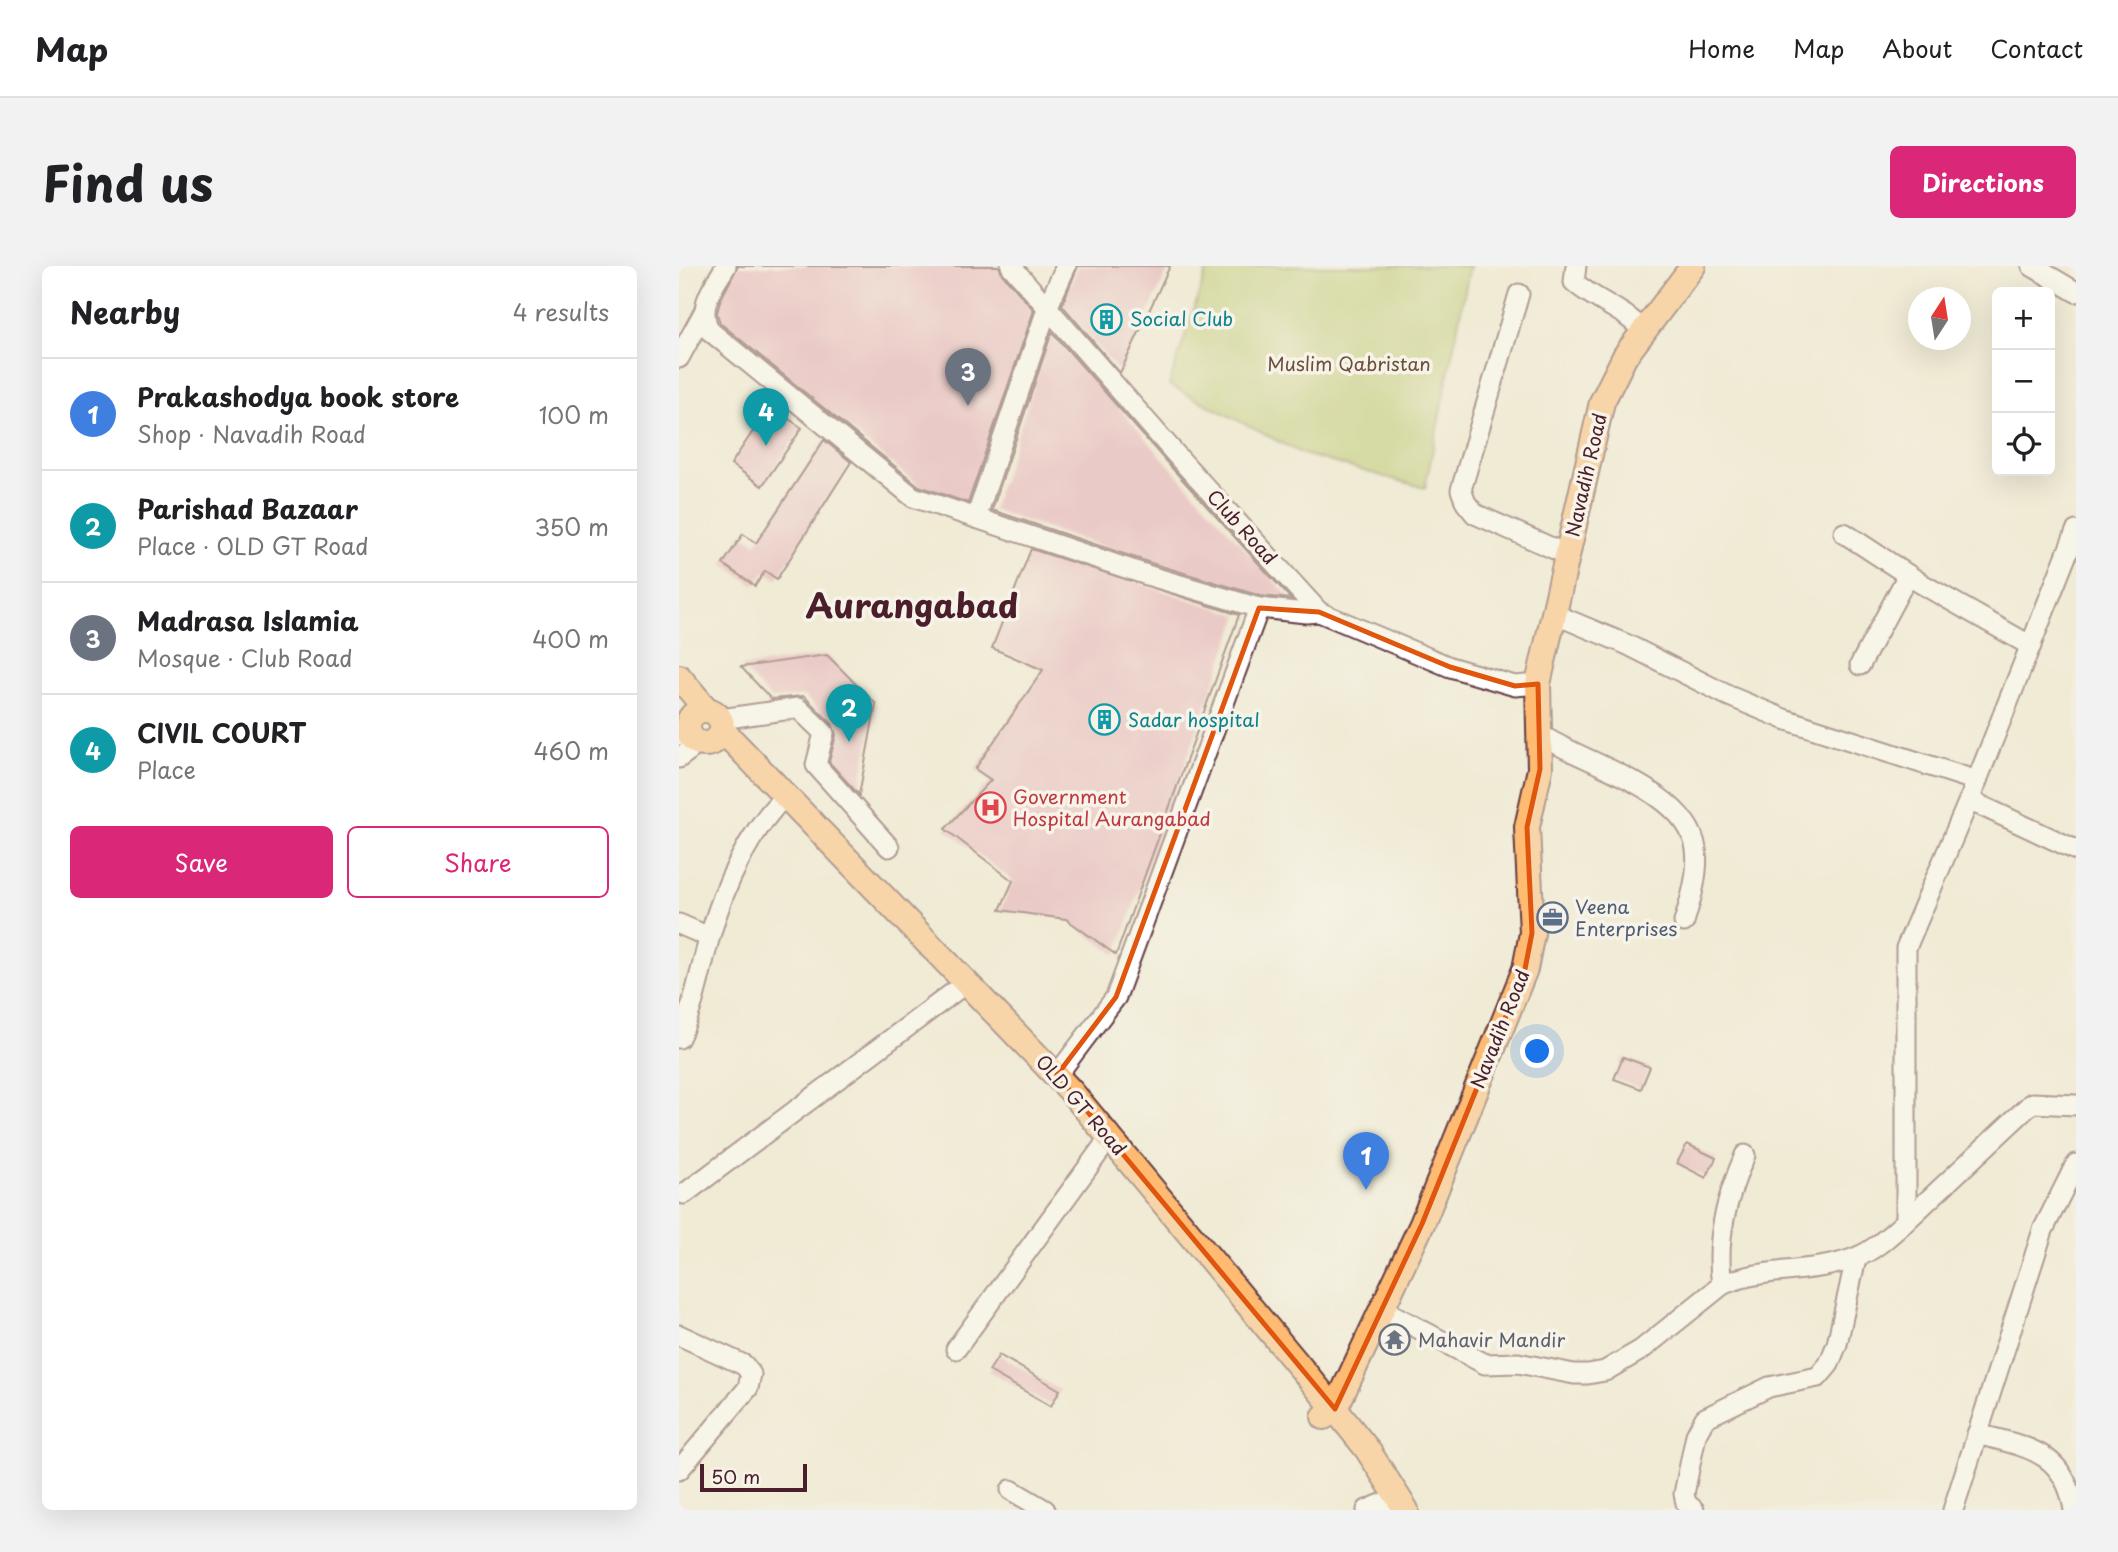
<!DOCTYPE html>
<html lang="en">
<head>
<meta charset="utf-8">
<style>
  :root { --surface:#fff; --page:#f2f2f2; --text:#202124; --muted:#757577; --line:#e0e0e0; --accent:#db2777 }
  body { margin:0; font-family:"Playpen Sans",sans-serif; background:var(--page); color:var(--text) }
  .controls { position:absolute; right:21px; top:21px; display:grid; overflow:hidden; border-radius:10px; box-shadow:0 7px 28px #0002 }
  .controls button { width:63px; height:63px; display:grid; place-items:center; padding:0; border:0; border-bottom:2px solid var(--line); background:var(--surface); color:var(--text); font:35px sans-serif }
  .compass { position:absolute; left:1229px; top:21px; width:63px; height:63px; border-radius:50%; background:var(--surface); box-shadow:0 7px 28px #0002; rotate:12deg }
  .scale { position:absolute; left:21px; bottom:18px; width:107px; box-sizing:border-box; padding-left:7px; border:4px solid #4a1f2b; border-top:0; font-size:19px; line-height:24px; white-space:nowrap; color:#4a1f2b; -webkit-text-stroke:5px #f7f3e8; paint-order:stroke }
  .you { position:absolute; left:859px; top:786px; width:24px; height:24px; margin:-18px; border:5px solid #fff; border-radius:50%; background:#1a73e8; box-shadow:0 0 0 10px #1a73e833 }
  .badge { display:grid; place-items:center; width:46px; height:46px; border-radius:50%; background:var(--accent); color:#fff; font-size:23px; font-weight:700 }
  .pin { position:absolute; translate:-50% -58px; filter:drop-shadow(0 2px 4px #0008) }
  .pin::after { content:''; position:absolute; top:37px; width:24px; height:21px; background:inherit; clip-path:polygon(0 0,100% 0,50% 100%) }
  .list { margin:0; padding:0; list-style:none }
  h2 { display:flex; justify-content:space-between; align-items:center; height:91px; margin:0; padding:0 28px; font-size:30px }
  h2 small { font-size:23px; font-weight:400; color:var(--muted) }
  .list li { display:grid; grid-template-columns:46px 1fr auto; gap:21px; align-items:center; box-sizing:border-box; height:112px; padding:0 28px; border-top:2px solid var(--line) }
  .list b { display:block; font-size:26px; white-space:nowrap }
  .list p { margin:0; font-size:23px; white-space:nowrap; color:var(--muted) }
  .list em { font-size:23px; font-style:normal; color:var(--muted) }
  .actions { display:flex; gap:14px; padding:21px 28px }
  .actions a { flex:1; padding:16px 0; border:2px solid var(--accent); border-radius:10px; text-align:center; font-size:24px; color:var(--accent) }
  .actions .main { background:var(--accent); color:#fff }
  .icon { flex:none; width:38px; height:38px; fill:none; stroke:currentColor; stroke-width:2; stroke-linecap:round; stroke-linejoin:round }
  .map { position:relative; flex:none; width:1397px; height:1244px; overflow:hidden; border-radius:10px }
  header { display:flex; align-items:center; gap:42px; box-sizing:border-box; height:98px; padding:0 35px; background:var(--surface); border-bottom:2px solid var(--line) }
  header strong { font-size:33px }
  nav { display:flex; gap:38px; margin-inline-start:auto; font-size:24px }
  .intro { display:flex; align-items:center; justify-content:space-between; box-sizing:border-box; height:168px; padding:0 42px }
  h1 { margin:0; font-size:49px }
  .button { padding:18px 32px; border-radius:10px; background:var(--accent); color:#fff; font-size:24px; font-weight:700 }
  main { display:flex; gap:42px; padding:0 42px }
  aside { flex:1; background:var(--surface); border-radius:10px; box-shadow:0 7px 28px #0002 }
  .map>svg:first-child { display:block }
</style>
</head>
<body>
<header>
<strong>Map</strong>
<nav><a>Home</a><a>Map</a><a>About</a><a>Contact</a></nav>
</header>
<div class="intro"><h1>Find us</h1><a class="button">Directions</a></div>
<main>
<aside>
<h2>Nearby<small>4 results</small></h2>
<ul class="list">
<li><span class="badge" style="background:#3f7fe0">1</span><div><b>Prakashodya book store</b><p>Shop · Navadih Road</p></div><em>100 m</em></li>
<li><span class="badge" style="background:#0f9aa8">2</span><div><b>Parishad Bazaar</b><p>Place · OLD GT Road</p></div><em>350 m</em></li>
<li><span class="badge" style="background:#6b7280">3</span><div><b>Madrasa Islamia</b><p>Mosque · Club Road</p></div><em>400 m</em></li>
<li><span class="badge" style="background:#0f9aa8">4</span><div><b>CIVIL COURT</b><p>Place</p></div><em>460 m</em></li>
</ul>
<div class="actions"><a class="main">Save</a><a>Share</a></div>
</aside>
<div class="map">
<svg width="1397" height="1244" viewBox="0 0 1397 1244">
  <rect width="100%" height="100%" fill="#f7f3e8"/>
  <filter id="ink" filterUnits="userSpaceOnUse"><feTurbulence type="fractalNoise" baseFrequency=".0143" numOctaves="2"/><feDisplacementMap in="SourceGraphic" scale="14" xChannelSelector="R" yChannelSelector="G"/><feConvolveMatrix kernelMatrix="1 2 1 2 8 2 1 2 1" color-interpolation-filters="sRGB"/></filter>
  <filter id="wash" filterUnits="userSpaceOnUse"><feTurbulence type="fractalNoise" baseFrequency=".00686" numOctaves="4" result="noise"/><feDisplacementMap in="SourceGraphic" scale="28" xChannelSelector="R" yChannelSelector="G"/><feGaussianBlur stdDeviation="1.57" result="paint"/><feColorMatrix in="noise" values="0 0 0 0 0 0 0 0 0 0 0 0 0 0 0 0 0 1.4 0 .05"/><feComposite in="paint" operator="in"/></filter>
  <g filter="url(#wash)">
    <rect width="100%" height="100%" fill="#f0ebd5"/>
    <path fill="#b7c76a" stroke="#80734a" stroke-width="2" d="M529,0h262l-45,222 -122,-34 -134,-69z"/>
    <g id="blocks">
      <g fill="#e3a2b6">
        <path d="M59,0h261l3,8 32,36 -66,193 -49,-17 -199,-163 -3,-10 3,-12z"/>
        <path d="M399,0h92l-50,107 -58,-68z"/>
        <path d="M373,66l118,134 121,133 -30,-3 -107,-32 -162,-54z"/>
        <path d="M91,140l32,22 -40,58 -31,-22z"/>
        <path d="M145,174l27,22 -74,117 -12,-8 -10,15 -32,-22 20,-30 13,9z"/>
        <path d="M352,283l208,66 -123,340 -50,-36 -66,-9 13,-29 -68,-52 46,-49 -16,-11 68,-99 -51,-22z"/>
        <path d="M148,389l49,49 -17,91 -30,-33 7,-27 -4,-11 -28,-28 -33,3 -30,-32z"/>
        <path d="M944,791l27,10 -9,22 -27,-10z"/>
        <path d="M1008,878l29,14 -10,20 -29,-15z"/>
        <path d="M320,1089l61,35 -9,16 -62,-35z"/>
      </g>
    </g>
  </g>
  <g filter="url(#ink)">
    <use href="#blocks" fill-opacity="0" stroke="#633e44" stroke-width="2"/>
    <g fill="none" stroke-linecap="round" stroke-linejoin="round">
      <defs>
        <g id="minor">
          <path d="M47,0c-12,20 -30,41 -16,65l203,166 237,79 109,32 47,5 13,-1"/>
          <path d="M332,0l168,192 140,154 131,55 65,19 23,-2"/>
          <path d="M897,0l-2,16c21,19 49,26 69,49"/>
          <path d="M1353,0l44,26"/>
          <path d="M840,28l-58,196 5,13 9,11 93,41"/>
          <path d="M0,92l25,-46"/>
          <path d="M297,252l72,-212 18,-40"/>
          <path d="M1165,267l78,51 109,62"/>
          <path d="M875,348l74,31 101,51 55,23 193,62"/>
          <path d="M1181,399l48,-90"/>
          <path d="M42,453l77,-11 26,25 -8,32 73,82"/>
          <path d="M0,469l9,-5"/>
          <path d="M862,469c42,28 147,55 155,114 3,24 -5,50 -12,73"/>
          <path d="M0,492l20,-15"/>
          <path d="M1293,527l104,-262"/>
          <path d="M1397,584l-107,-50 -63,148v273l126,-118 44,2"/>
          <path d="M0,658l30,13"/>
          <path d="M0,772c16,-33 21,-68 31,-102 14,-50 39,-105 76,-141"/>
          <path d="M378,809l59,-78 143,-389"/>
          <path d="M5,928l274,-205"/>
          <path d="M1043,1019c-7,-47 5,-88 23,-130"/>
          <path d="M703,1043l103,55 33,-1 56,11h14l17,-3 36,-21 81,-65c42,-19 92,-10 135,-28 18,-7 34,-23 49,-36"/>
          <path d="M0,1069l65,30 7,9 -3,14 -69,82"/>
          <path d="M277,1083l146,-201"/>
          <path d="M1298,1168c50,13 88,17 97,76"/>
          <path d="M332,1224l34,20"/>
          <path d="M688,1244l17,-7"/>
          <path d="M1015,1244l-8,-7 -2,-9 12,-59 9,-17 64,-31 49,-10 11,-13 8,-20 19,-86"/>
          <path d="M1274,1244l90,-280 33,-66"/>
        </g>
        <g id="major">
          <path d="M0,411l27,32"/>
          <circle cx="26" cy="461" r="17"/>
          <path d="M43,464l348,360 265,319 32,40 39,61"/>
          <path d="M645,1151l11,-8 87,-185 103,-255 7,-36 -5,-106 13,-58 -2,-85 64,-282 23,-46 68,-90"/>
        </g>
      </defs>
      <use href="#minor" stroke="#633e44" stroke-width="23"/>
      <use href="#major" stroke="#633e44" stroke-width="28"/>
      <use href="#minor" stroke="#fff" stroke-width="19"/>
      <use href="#major" stroke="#ffbb71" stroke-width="24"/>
    </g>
  </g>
  <path d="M0 0H1397V1244H0ZM580,342l60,4 131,55 65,19 23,-2 2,85 -13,58 5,106 -7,36 -103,255 -87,185 -278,-334 59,-78z" fill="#f0ebd5" fill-opacity=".55" fill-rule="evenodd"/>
  <path fill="none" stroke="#e0560e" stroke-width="5" stroke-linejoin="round" d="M580,342l60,4 131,55 65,19 23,-2 2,85 -13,58 5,106 -7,36 -103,255 -87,185 -278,-334 59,-78z"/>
  <defs>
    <symbol id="building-ring" viewBox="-11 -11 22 22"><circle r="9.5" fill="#f7f3e8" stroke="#0f9aa8" stroke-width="1.5"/><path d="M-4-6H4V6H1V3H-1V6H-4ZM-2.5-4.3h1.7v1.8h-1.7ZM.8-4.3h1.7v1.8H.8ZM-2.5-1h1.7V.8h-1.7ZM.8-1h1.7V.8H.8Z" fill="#0f9aa8"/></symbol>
    <symbol id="hospital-ring" viewBox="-11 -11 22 22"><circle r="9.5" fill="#f7f3e8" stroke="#e0444e" stroke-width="1.5"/><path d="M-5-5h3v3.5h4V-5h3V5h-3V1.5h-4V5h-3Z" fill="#e0444e"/></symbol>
    <symbol id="office-ring" viewBox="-11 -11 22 22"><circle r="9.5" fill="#f7f3e8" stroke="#5c6f8a" stroke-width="1.5"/><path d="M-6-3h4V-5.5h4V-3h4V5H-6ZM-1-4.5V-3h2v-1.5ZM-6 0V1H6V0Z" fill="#5c6f8a"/></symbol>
    <symbol id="temple-ring" viewBox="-11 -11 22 22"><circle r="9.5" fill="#f7f3e8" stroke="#6b7280" stroke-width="1.5"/><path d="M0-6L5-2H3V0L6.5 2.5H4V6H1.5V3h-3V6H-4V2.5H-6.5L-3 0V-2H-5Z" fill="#6b7280"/></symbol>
  </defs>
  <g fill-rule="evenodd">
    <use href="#building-ring" x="410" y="36" width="35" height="35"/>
    <use href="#building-ring" x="408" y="436" width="35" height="35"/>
    <use href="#hospital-ring" x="294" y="524" width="35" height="35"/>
    <use href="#office-ring" x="856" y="634" width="35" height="35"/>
    <use href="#temple-ring" x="698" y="1056" width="35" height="35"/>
  </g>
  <g text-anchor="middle" stroke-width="7" stroke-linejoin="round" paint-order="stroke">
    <g font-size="19" fill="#0d838f" stroke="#f7f3e8" text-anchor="start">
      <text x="451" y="60">Social Club</text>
      <text x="449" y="461">Sadar hospital</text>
    </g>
    <g font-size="19" fill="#6b513e" stroke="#f7f3e8">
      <text x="670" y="105">Muslim Qabristan</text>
    </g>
    <g font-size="19" fill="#4a1f2b" stroke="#f7f3e8">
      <text transform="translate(907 209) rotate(-77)" y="7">Navadih Road</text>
      <text transform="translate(563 261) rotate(48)" y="7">Club Road</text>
      <text transform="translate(821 763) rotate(-68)" y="7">Navadih Road</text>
      <text transform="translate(402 839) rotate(49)" y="7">OLD GT Road</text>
    </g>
    <g font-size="19" fill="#be3a42" stroke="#f7f3e8" text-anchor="start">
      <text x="334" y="538">Government<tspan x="334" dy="22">Hospital Aurangabad</tspan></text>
    </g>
    <g font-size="19" fill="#4e5e75" stroke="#f7f3e8" text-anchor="start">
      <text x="896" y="648">Veena<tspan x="896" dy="22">Enterprises</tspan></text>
    </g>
    <g font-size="19" fill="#5b616d" stroke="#f7f3e8" text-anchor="start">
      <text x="739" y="1081">Mahavir Mandir</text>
    </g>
    <g font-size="33" font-weight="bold" fill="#4a1f2b" stroke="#f7f3e8">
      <text x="233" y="352">Aurangabad</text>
    </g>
  </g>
</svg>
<div class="controls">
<button>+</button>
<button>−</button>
<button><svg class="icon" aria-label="locate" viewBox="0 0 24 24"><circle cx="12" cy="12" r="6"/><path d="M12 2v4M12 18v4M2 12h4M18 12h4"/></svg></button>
</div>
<svg class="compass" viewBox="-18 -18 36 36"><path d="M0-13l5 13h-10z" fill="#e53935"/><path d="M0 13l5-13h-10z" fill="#757577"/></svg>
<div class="scale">50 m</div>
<div class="you"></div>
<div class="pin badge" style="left:687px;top:924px;background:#3f7fe0">1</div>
<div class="pin badge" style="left:170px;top:476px;background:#0f9aa8">2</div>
<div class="pin badge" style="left:289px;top:140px;background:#6b7280">3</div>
<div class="pin badge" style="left:87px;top:180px;background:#0f9aa8">4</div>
</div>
</main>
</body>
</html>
